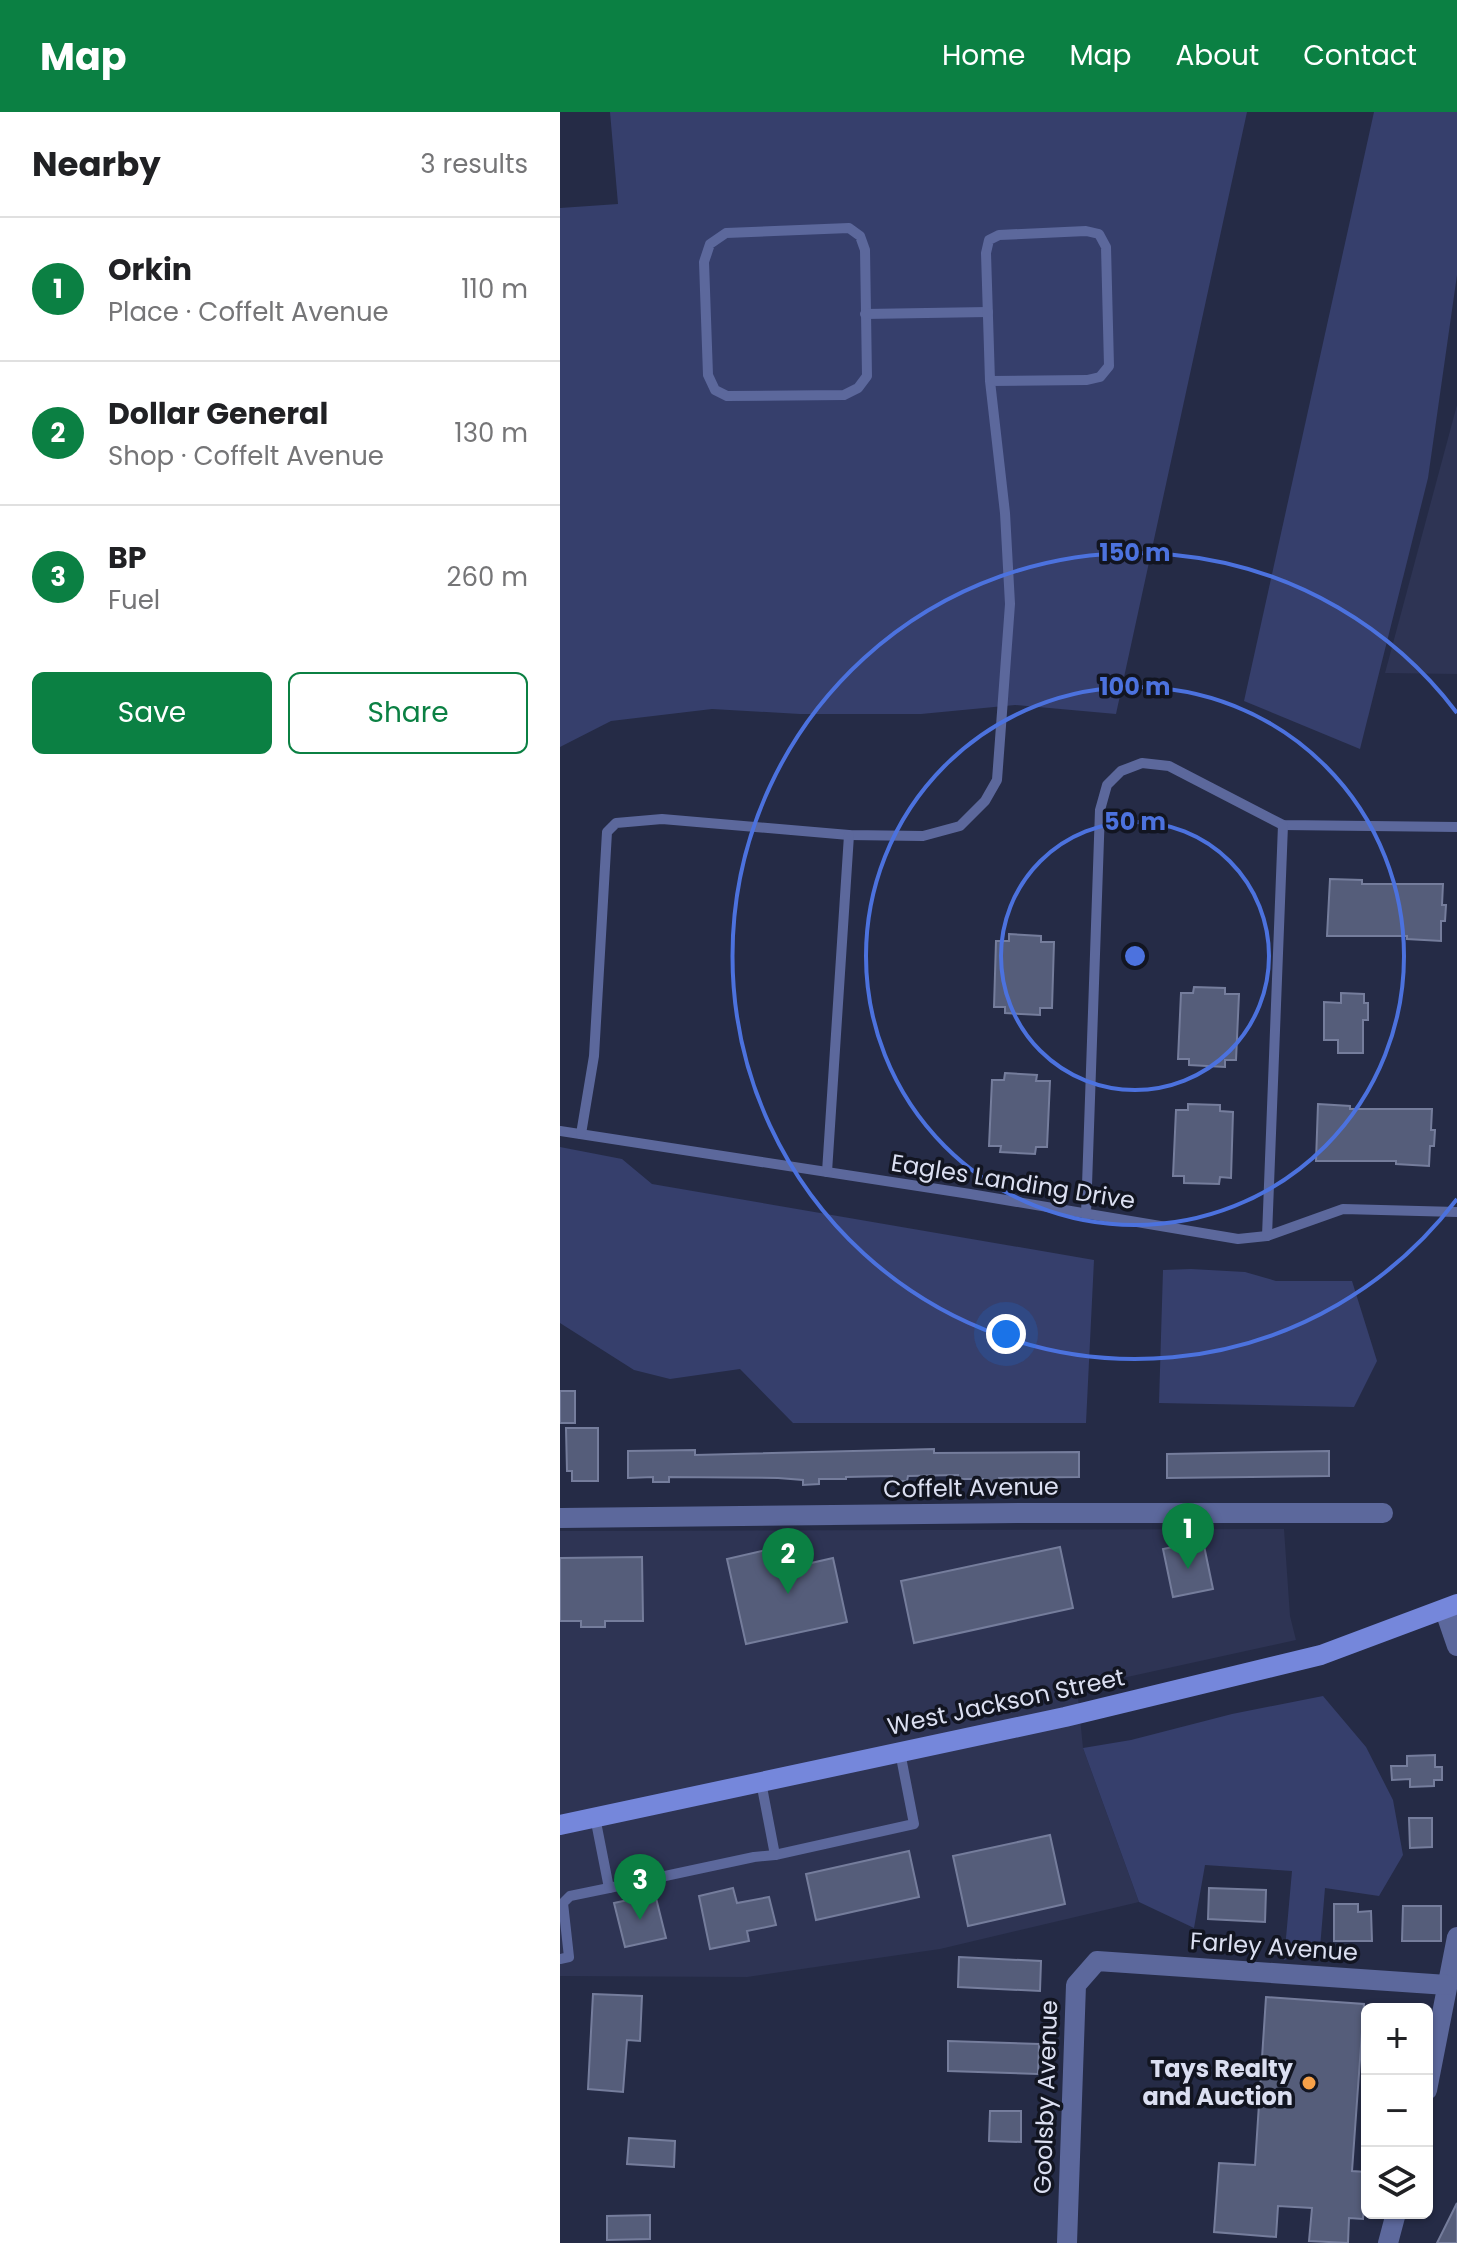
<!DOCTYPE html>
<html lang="en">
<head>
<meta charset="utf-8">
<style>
  :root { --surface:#fff; --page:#f2f2f2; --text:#202124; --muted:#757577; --line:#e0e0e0; --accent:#0b8043 }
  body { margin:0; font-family:Poppins,sans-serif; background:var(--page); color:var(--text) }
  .controls { position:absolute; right:24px; bottom:24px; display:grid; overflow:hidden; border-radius:12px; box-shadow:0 2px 6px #0004 }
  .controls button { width:72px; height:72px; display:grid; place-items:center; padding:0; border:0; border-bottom:2px solid var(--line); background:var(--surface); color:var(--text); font:40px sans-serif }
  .you { position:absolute; left:446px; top:1222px; width:28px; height:28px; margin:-20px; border:6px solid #fff; border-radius:50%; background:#1a73e8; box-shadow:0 0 0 12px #1a73e833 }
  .badge { display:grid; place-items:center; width:52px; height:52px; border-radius:50%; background:var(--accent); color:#fff; font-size:26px; font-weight:700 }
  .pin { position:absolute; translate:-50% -66px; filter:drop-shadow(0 2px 4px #0008) }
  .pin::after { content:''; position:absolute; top:42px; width:28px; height:24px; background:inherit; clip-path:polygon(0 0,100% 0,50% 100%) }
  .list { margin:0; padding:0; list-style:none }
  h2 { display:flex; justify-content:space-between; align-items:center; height:104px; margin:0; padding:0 32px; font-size:34px }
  h2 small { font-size:26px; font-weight:400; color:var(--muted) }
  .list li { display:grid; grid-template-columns:52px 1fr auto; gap:24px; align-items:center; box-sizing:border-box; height:144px; padding:0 32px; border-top:2px solid var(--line) }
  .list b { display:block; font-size:30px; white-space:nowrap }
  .list p { margin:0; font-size:26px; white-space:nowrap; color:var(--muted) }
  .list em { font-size:26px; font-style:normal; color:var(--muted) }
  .actions { display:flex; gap:16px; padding:24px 32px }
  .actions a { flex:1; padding:18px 0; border:2px solid var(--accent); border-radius:12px; text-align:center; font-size:28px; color:var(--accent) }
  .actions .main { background:var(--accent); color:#fff }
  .icon { flex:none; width:44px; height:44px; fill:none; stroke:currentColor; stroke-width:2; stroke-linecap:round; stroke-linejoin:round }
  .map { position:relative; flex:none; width:897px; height:2131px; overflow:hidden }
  header { display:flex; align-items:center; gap:48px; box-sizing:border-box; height:112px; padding:0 40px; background:var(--accent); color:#fff }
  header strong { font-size:38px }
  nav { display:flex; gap:44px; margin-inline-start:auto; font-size:28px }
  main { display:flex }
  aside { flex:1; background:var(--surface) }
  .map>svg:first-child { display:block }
</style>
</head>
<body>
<header>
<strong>Map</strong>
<nav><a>Home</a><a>Map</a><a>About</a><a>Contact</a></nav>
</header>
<main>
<aside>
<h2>Nearby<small>3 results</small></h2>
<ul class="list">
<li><span class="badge">1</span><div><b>Orkin</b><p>Place · Coffelt Avenue</p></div><em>110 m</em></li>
<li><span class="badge">2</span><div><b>Dollar General</b><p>Shop · Coffelt Avenue</p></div><em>130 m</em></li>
<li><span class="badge">3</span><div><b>BP</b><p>Fuel</p></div><em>260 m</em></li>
</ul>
<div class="actions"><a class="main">Save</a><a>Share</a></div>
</aside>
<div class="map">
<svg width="897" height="2131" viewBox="0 0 897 2131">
  <rect width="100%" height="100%" fill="#252b46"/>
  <g fill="#2e3454">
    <path d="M897,293v269l-72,-1z"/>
    <path d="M724,1417l6,87 6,24 -219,48 6,60 56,154 -199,47 -193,28 -187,-1v-445z"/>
  </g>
  <g fill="#363f6c">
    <path d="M50,0h637l-131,602 -101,-9 -94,9h-121l-88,-5 -101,12 -51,26v-539l58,-4z"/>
    <path d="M814,0h83v163l-29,203 -68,271 -116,-48z"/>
    <path d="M0,1035l62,12 30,25 442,76 -8,163h-293l-53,-54 -70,10 -36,-9 -74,-47z"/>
    <path d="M631,1157l54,3 31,9h76l25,80 -23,46 -195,-4 4,-133z"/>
    <path d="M763,1584l43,51 27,53 10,55 -24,41 -54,-8 -5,60 -36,12 8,-89 -87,-6 -11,63 -55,-26 -56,-154 48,-8 101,-26z"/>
  </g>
  <g fill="#555d7a" stroke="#757d9c" stroke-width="2">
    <path d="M770,767l32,1v4h81l-1,21h4l-1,16h-4v20l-34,-2v-3h-80z"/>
    <path d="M449,822l32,2v6h13l-2,66h-12v7l-35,-2v-6h-11l2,-66h13z"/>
    <path d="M634,875l31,1v6h14l-3,66h-11v7l-36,-2v-6h-11l3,-66h12z"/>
    <path d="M781,881l23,1v9h4v17h-5v33h-25v-13h-14v-38l17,1z"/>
    <path d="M445,961l32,2 -1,6h14l-3,66h-11l-1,7 -35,-2 1,-6h-12l3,-66h12z"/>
    <path d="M628,992l32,1v6l13,1 -2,66 -11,-1 -1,7 -35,-1v-7h-11l3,-66h12z"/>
    <path d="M758,992l32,2v3h82l-1,21h4l-1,16h-4l-1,20 -33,-2v-3h-80z"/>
    <rect x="0" y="1279" width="15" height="32"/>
    <path d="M6,1316h32v53h-26v-10h-5z"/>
    <path d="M374,1337v4l145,-1v25l-80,1v6h-16v-5h-25v-4l-50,1 -1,5h-15v-5l-46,1v2h-27v5l-16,1v-5l-25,-2 -109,-1v5h-16v-5l-25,1v-27l67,-1v5z"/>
    <path d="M769,1339v25l-162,2v-24z"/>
    <path d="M643,1429l10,48 -40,8 -10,-48z"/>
    <path d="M233,1432l5,22 35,-8 14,64 -101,22 -19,-85z"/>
    <path d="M500,1435l13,61 -159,35 -13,-62z"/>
    <path d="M82,1445l1,64h-38v6h-24v-6h-21v-63z"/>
    <path d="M875,1643v12h7v13h-8v6l-24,1v-8l-18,1 -1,-14h16v-10z"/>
    <path d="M849,1706h23v29l-22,1z"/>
    <path d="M490,1723l15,69 -97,22 -15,-70z"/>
    <path d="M349,1739l10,46 -103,23 -10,-46z"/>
    <path d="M173,1776l4,15 32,-6 7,28 -29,6 2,10 -39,8 -11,-53z"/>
    <path d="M649,1776l57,2 -1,32 -57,-3z"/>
    <path d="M95,1782l11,44 -41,9 -11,-44z"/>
    <path d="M774,1792h24v8l13,-1 1,30h-38z"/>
    <path d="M843,1794h38v35h-39z"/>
    <path d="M399,1845l82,4 -1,30 -82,-4z"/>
    <path d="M33,1882l49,2 -2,45 -13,-1 -4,52 -35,-3z"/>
    <path d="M706,1885l98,7 -12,167 14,1 -3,47 -14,-1 -1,25 -39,-2 3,-33 -34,-2 -2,31 -62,-5 5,-69 36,2z"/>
    <path d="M388,1929l91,3 -1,30 -90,-3z"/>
    <path d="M430,1999h31v31l-32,-1z"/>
    <path d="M69,2026l46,3 -1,26 -47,-3z"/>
    <path d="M897,2091v40h-20z"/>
    <path d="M90,2103v24l-43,1v-24z"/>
  </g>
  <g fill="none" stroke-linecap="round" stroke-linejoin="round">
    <g stroke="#5c689c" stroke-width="10">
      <path d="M289,116l11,8 5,14 2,126 -9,12 -14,7 -117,1 -12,-6 -7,-15 -4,-113 6,-18 16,-11z"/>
      <path d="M305,202l123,-2"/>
      <path d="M0,1019l410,63 268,45 29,-3 76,-27 114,3"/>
      <path d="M21,1022l13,-78 13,-224 9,-9 46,-4 187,16 74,1 37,-10 25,-25 12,-21 13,-176 -5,-91 -15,-132 -4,-128 3,-13 10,-5 87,-4 13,3 7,13 3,119 -9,11 -13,3 -97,1"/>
      <path d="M267,1060l22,-337"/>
      <path d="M526,1102l14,-404 7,-25 14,-14 21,-8 27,3 114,59 174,2"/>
      <path d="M707,1124l16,-411"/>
      <path d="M201,1670l14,73 139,-31 -14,-72"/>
      <path d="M35,1705l14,71 145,-31 21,-2"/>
      <path d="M0,1847l9,-2 -6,-54 7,-7 39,-8"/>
    </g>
    <g stroke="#5c689c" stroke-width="20">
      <path d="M0,1406l466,-5h357"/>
      <path d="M885,1499l12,35"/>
      <path d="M867,1978l30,-153"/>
      <path d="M507,2131l9,-258 21,-24 350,24"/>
      <path d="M828,2131l8,-30"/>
    </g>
    <path stroke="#7587db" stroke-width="20" d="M0,1713l505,-108 256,-62 136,-51"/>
  </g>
  <g fill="none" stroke="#4c72de" stroke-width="4">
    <circle cx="575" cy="844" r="134"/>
    <circle cx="575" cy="844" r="269"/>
    <path d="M897 1087A403 403 0 1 1 897 601"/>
  </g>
  <circle fill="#f7a149" stroke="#121521" stroke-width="3" cx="749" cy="1971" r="8"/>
  <g text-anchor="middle" stroke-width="7" stroke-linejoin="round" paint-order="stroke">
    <g font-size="24" fill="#dbdff1" stroke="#121521">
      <text transform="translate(453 1070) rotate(9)" y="8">Eagles Landing Drive</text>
      <text transform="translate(411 1376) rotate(-1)" y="8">Coffelt Avenue</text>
      <text transform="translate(446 1590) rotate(-12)" y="8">West Jackson Street</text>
      <text transform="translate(714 1835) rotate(4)" y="8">Farley Avenue</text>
      <text transform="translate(486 1985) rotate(-88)" y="8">Goolsby Avenue</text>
    </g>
    <g font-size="24" font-weight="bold" fill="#dbdff1" stroke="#121521" text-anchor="end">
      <text x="733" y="1965">Tays Realty<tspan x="733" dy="28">and Auction</tspan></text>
    </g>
  </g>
  <circle cx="575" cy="844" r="12" fill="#4c72de" stroke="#121521" stroke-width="4"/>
  <g font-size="24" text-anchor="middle" font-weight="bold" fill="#4c72de" stroke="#121521" stroke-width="7" stroke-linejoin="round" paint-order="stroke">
    <text x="575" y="449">150 m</text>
    <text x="575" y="583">100 m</text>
    <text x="575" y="718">50 m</text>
  </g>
</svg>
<div class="controls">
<button>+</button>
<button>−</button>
<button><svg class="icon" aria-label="layers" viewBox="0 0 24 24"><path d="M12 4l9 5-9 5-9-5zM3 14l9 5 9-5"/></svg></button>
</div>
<div class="you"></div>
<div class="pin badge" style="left:628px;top:1457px">1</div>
<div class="pin badge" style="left:228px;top:1482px">2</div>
<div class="pin badge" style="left:80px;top:1808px">3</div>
</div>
</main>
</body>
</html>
